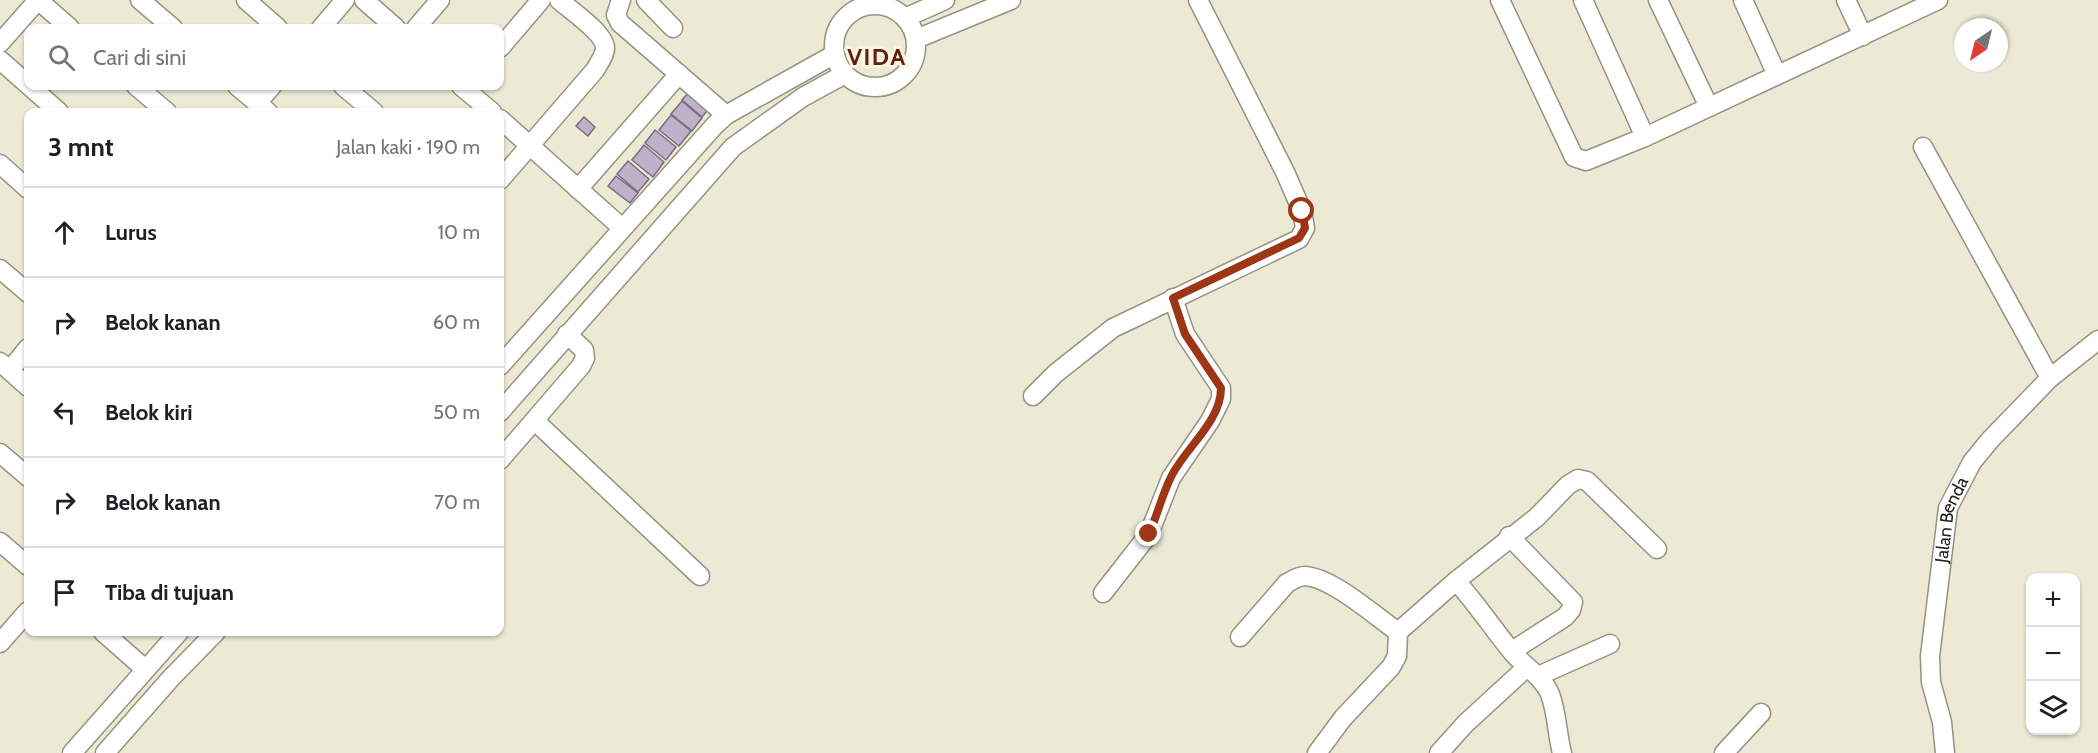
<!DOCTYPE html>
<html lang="id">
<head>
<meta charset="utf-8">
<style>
  :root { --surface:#fff; --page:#f6f6f6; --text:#202124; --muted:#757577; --line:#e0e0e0 }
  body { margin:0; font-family:Cabin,sans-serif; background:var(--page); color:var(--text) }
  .controls { position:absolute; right:18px; bottom:18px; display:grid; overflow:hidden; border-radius:12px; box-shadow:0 2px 4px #0004 }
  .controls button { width:54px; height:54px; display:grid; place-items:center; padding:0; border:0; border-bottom:2px solid var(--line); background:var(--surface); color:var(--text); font:30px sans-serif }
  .compass { position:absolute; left:1954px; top:18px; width:54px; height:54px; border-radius:50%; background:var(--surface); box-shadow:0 2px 4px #0004; rotate:215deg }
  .stop { position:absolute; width:18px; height:18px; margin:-14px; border:4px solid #9d3615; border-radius:50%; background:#fff }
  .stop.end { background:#9d3615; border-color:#fff; box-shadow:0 2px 6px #0008 }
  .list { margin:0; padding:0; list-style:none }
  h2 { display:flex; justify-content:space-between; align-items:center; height:78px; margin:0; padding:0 24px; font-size:26px }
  h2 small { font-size:20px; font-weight:400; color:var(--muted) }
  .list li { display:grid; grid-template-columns:39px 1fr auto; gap:18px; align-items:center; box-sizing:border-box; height:90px; padding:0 24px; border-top:2px solid var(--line) }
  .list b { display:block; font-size:22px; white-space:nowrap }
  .list em { font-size:20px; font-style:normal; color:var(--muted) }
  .icon { flex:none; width:33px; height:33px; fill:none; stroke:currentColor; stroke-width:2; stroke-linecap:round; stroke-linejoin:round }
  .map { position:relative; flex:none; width:2098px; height:753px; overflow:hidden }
  .search { position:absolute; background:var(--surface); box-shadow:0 2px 4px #0004; left:24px; top:24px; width:480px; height:66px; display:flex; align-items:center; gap:15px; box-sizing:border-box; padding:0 21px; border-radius:12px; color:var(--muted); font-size:22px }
  .panel { position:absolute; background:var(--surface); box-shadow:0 2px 4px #0004; left:24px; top:108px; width:480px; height:528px; border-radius:12px }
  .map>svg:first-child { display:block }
</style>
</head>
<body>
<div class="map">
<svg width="2098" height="753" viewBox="0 0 2098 753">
  <rect width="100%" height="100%" fill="#ece9d5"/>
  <g fill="#c0b1cb" stroke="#776d7d" stroke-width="1.5">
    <path d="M690,91l20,16 -8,10 -20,-17z"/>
    <path d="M682,101l20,17 -10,13 -21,-17z"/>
    <path d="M671,115l20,16 -12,15 -20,-16z"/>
    <path d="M584,117l11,10 -7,9 -12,-10z"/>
    <path d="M655,130l21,17 -10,13 -21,-17z"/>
    <path d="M644,145l20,17 -11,15 -21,-17z"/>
    <path d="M628,161l21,18 -11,13 -21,-18z"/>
    <path d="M616,176l22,17 -8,10 -22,-17z"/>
  </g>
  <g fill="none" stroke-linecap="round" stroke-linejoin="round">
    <defs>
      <g id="minor">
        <path d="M38,0l32,28"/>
        <path d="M140,0l33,28"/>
        <path d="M246,0l32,28"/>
        <path d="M364,0l32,28"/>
        <path d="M621,0l-5,15 4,8 106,92"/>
        <path d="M646,0l27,28"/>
        <path d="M1500,0l74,157 12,4 59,-24 293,-137"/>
        <path d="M1583,0l62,137"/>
        <path d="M1658,0l51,107"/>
        <path d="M1743,0l34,75"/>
        <path d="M1846,0l17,36"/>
        <circle cx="875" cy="46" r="41"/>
        <path d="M905,18l40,-18"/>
        <path d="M321,28l24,-28"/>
        <path d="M416,28l24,-28"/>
        <path d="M916,39l95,-39"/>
        <path d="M0,43l38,-43"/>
        <path d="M500,48l41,-48"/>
        <path d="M0,60l59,52"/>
        <path d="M136,86l31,26"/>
        <path d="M237,86l31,26"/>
        <path d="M343,86l31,26"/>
        <path d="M461,86l31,26"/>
        <path d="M257,103l15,-17"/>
        <path d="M500,119l121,108"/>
        <path d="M1923,147l127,231"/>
        <path d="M0,164l28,25"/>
        <path d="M500,180l95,-110c4,-7 10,-15 10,-22 0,-15 -35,-38 -46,-48"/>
        <path d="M578,189l101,-115"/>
        <path d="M0,269l28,24"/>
        <path d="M0,362l28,25"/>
        <path d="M500,366l215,-241 11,-10 109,-61"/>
        <path d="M10,370l18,-22"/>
        <path d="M1033,396l23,-23 57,-45 186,-89 6,-11 -3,-17 -17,-39 -87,-172"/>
        <path d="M500,412l233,-265 70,-50 42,-23"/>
        <path d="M535,421l165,155"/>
        <path d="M0,453l28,24"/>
        <path d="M500,460l81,-94 4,-8 -1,-8 -17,-16"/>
        <path d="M1509,536l64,66 -2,8 -6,7 -53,34"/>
        <path d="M0,542l28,24"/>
        <path d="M1103,593l46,-59 22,-56 39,-57 11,-22v-11l-36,-54 -12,-36"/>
        <path d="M103,632l42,37"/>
        <path d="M1240,637l47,-54c6,-3 11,-7 18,-7 28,2 70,40 93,56"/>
        <path d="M0,643l28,-32"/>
        <path d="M1538,676l72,-32"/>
        <path d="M72,753l107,-121"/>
        <path d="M105,753l66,-75 45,-46"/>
        <path d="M1317,753l26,-35 48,-51 6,-11 1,-24 58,-51"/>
        <path d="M1439,753l26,-29 61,-56"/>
        <path d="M1562,753c-5,-19 -5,-41 -12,-59 -7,-17 -25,-27 -37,-41 -20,-24 -36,-49 -57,-72l81,-64 31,-32 10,-6 9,2 70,68"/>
        <path d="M1724,753l37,-40"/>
        <path id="s1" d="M1945,753l-3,-31 -11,-40 -1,-26 18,-148 24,-46 18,-22 60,-62 48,-38"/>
      </g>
    </defs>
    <use href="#minor" stroke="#969380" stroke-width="21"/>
    <use href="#minor" stroke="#fff" stroke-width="18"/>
  </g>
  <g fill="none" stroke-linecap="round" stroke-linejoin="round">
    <path stroke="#9d3615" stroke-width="8" d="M1149,534c8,-18 13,-39 22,-57 14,-29 50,-55 50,-89l-36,-54 -12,-36 126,-60 6,-10 -3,-17"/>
  </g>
  <g text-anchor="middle" stroke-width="6" stroke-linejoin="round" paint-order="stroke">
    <g font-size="18" fill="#22211a" stroke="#faf6e2">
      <text dy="6" stroke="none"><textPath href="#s1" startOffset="237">Jalan Benda</textPath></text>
    </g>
    <g font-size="24" font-weight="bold" letter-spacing="1.5" fill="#62200c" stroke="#faf6e2">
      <text x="877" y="65">VIDA</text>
    </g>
  </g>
</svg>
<div class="controls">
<button>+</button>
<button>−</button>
<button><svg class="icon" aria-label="layers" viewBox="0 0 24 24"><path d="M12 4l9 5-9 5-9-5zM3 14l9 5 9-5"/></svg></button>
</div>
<svg class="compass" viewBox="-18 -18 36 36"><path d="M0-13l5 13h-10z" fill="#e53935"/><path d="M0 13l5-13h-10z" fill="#757577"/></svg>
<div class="stop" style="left:1302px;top:211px"></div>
<div class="stop end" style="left:1149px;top:534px"></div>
<div class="search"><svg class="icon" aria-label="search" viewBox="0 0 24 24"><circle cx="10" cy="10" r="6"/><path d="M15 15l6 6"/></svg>Cari di sini</div>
<section class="panel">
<h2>3 mnt<small>Jalan kaki · 190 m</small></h2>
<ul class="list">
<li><svg class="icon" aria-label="ahead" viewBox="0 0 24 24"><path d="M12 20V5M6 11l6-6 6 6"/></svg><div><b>Lurus</b></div><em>10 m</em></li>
<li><svg class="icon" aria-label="right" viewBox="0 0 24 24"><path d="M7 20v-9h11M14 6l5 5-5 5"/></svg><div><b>Belok kanan</b></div><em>60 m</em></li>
<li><svg class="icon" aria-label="left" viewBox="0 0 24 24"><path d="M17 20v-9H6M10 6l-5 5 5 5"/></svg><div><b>Belok kiri</b></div><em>50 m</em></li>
<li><svg class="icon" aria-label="right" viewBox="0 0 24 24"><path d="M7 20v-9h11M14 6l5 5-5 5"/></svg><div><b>Belok kanan</b></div><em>70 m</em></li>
<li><svg class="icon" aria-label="arrive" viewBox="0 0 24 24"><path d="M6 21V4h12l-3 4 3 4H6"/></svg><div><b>Tiba di tujuan</b></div></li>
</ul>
</section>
</div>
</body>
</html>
